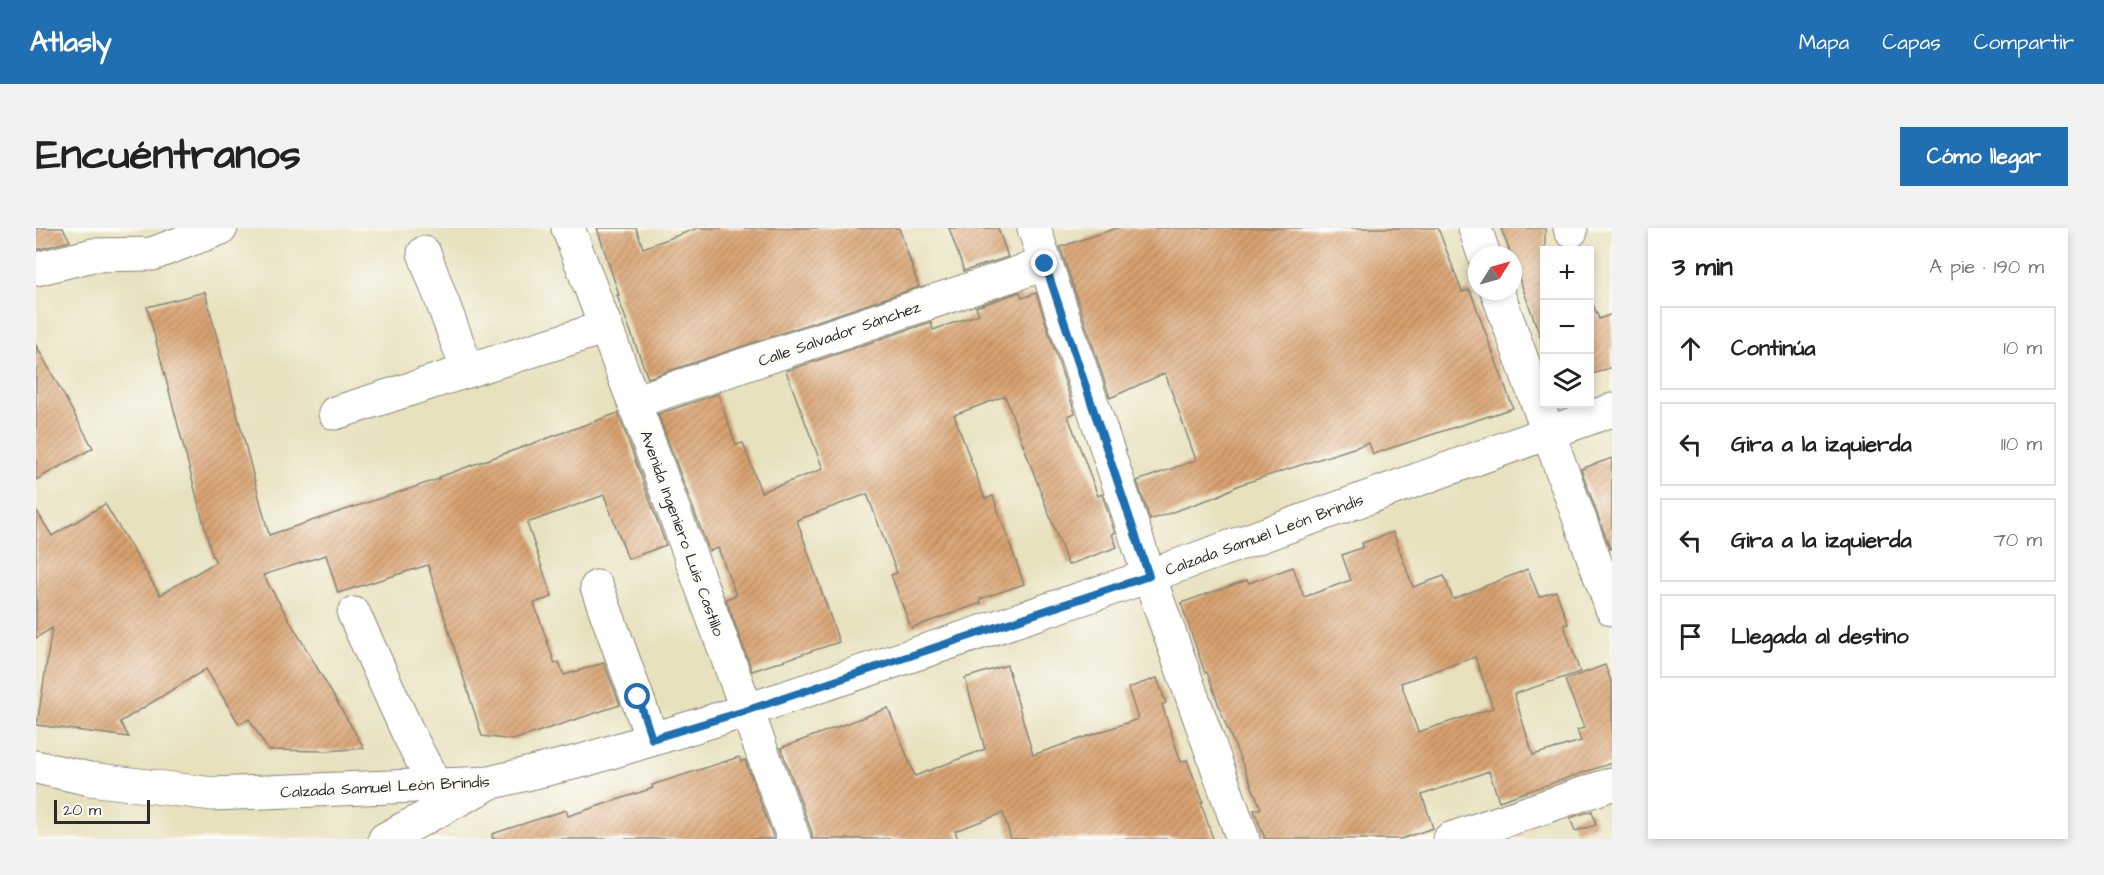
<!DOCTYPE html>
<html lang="es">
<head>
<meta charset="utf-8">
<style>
  :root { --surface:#fff; --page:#f2f2f2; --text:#222; --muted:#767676; --line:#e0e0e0; --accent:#1f6fb2 }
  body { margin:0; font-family:"Architects Daughter",sans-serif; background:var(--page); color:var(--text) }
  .controls { position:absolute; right:18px; top:18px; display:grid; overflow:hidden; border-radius:0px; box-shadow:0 3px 9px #0003 }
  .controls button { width:54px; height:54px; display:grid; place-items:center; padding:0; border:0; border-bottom:2px solid var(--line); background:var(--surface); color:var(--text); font:30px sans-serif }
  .compass { position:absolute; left:1432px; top:18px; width:54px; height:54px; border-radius:50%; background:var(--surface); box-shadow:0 3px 9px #0003; rotate:53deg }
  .scale { position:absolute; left:18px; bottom:15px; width:96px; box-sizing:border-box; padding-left:6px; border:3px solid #2b2b2b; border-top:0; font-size:16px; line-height:21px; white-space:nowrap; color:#2b2b2b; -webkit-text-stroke:4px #fdfcf7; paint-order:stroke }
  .stop { position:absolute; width:18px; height:18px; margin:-14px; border:4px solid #1f6fb2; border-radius:50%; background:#fff }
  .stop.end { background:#1f6fb2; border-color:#fff; box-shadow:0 2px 6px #0008 }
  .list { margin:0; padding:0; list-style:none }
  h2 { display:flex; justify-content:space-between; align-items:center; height:78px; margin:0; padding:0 24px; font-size:26px }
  h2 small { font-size:20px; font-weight:400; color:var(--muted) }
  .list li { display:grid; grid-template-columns:39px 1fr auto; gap:18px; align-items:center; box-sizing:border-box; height:84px; margin:0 12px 12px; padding:0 12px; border:2px solid var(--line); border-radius:0px }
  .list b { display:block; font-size:22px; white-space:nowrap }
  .list em { font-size:20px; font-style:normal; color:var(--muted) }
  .icon { flex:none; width:33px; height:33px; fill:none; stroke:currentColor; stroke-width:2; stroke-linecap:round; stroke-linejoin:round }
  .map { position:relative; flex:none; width:1576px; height:611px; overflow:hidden; border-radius:0px }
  header { display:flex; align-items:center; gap:36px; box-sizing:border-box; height:84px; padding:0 30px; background:var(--accent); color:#fff }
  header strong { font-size:28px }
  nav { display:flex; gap:33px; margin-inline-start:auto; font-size:21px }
  .intro { display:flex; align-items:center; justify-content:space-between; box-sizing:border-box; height:144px; padding:0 36px }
  h1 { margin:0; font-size:42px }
  .button { padding:15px 27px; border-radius:0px; background:var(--accent); color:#fff; font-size:21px; font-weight:700 }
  main { display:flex; gap:36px; padding:0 36px }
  aside { flex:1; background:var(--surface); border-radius:0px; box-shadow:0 3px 9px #0003 }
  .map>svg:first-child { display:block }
</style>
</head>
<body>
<header>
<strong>Atlasly</strong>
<nav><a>Mapa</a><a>Capas</a><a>Compartir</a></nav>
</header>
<div class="intro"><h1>Encuéntranos</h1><a class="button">Cómo llegar</a></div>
<main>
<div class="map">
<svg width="1576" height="611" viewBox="0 0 1576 611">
  <defs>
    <pattern id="building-hatch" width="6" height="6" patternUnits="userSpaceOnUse" patternTransform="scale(1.5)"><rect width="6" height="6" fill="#d8a16f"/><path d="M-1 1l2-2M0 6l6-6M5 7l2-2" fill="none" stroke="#af835b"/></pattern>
  </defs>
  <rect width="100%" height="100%" fill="#fdfcf7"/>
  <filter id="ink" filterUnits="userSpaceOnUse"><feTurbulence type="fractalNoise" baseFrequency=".0167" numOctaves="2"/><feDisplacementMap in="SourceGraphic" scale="12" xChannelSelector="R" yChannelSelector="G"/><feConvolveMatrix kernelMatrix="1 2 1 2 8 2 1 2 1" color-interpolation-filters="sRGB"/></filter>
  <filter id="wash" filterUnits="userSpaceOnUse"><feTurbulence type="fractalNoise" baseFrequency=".008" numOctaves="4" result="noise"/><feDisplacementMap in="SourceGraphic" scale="24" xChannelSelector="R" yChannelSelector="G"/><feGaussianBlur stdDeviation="1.35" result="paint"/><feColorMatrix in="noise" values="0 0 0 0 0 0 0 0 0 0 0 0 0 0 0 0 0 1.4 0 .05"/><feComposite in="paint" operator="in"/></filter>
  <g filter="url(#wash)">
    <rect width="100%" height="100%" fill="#e7e1be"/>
    <g id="blocks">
      <g fill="url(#building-hatch)" fill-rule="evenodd">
        <path d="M0,0h27l7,13 -34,9z"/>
        <path d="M561,0h39l7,20 55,-20h201l20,59 -271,91 -31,-83h2z"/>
        <path d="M913,0h49l10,29 -44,14z"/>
        <path d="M1081,0h321l24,64 8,-2 43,118 -140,46 -4,-11 -130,42 -21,11 -68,24 -13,-39 59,-21 -31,-87 -55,25 -50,-151z"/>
        <path d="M1465,0h44v122l-32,-89v-6h-2z"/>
        <path d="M169,64l64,243 170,-56v-2l179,-64 48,132 -38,14 -24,-64 -77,28 25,74 -18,6 21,61 4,-2 5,13 40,-12 16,42 -107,35 -31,-4 -54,-171 -90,28 -12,-38 -63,20 101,173 -37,3 -59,-1 -19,-31 -10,5 -33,-55 -86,53 9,15 -92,-12 15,-97 -16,10v-128l16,26 53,-32 55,91 56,-33 -4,-7 -65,-248z"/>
        <path d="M984,64l2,6 14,-5 39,120 -7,3 30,80 4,-2 13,39 -3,1 5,13 -49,18 -63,-169 -51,19 31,84 8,-3 31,88 -44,15 1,4 -70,25 -20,-53 6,-2 -30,-79 -70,26 42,122 -87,29 -26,-72 10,-4 -18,-47 -9,3 -51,-137 60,-20 18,51 7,-2 18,49 62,-23 -37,-98 145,-49 2,8 46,-16 -3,-7z"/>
        <path d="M1556,74l7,17 13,-5v53l-22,8v-72z"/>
        <path d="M0,117l57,103 -57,32z"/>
        <path d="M1576,230v90l-2,1 -29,-80z"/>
        <path d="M1357,304l20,55 31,-11 9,23 75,-30 11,28 17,-6 12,33 -4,1 16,47 -66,22 19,61 48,-14 -4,-11 7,-2 -19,-48 40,-15 7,19v79l-113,38 -10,-30 -67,24 11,33 -32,11h-136l-11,-29 7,-2 -35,-83 -19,-53 -2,1 -24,-70 66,-23 2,3 44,-16 11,30 47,-17 -9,-25 21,-8 -1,-4zM1439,429l18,51 -75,24 -17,-49z"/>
        <path d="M971,437l26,90 105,-36 -10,-31 29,-10 9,25 -4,2 19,57 6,-2 16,42 -2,1 12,36h-202l-8,-26 -48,18 3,8h-146v-6l-31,-85 107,-40 27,68 70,-27 -20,-71z"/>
        <path d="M703,529l2,5 4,-2 29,79h-281l-1,-5 74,-24 2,6 85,-28 -1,-3z"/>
        <path d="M1556,583l4,14 -21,6 -5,-13z"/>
      </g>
    </g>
  </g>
  <g filter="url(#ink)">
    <use href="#blocks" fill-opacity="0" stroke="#898674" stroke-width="1.5"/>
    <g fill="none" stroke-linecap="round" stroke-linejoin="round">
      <defs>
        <g id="minor">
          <path d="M532,0l66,174 160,437"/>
          <path d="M998,0l115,348 94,263"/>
          <path d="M1439,0l9,27"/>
          <path d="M1534,0l1,3"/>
          <path d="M388,25l44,118"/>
          <path d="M0,41l57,-14 59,-1 69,-26"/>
          <path d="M1461,63l115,318"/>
          <path d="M598,174l411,-138"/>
          <path d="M299,185l271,-86"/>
          <path d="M561,359l55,152"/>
          <path d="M318,386l55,121 26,50"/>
          <path d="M0,539l54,12 123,15 276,-11 96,-23 163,-50 401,-134 463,-166"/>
          <path d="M349,611l99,-53"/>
          <path d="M1414,611l162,-55"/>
        </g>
      </defs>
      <use href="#minor" stroke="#898674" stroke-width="35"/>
      <use href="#minor" stroke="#fff" stroke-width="33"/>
    </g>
  </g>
  <g fill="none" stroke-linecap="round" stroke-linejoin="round" filter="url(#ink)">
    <path stroke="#1f6fb2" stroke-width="8" d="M602,469l14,42 96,-29 401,-134 -104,-312"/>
  </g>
  <g text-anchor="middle" stroke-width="6" stroke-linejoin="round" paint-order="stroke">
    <g font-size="16" fill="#2b2b2b" stroke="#fdfcf7">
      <text transform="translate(803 105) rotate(-19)" y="6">Calle Salvador Sánchez</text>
      <text transform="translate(647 305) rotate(70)" y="6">Avenida Ingeniero Luis Castillo</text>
      <text transform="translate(1228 306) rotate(-20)" y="6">Calzada Samuel León Brindis</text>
      <text transform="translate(349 558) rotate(-3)" y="6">Calzada Samuel León Brindis</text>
    </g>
  </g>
</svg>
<div class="controls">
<button>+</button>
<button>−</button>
<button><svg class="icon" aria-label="layers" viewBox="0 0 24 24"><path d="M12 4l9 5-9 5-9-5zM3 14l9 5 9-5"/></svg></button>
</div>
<svg class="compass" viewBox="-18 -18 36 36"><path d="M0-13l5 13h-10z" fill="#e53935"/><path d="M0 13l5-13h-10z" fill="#767676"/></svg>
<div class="scale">20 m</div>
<div class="stop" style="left:602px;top:469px"></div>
<div class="stop end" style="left:1009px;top:36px"></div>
</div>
<aside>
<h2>3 min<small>A pie · 190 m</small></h2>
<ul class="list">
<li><svg class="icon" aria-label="ahead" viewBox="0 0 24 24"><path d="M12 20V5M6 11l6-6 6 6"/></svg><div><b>Continúa</b></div><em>10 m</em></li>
<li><svg class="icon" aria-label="left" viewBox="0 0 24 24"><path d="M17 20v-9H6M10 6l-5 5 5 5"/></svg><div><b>Gira a la izquierda</b></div><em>110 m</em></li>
<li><svg class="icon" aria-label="left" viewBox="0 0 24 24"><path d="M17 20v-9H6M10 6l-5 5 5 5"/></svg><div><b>Gira a la izquierda</b></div><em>70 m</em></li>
<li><svg class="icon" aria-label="arrive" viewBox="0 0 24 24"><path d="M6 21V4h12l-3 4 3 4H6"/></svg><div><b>Llegada al destino</b></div></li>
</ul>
</aside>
</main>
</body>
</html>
